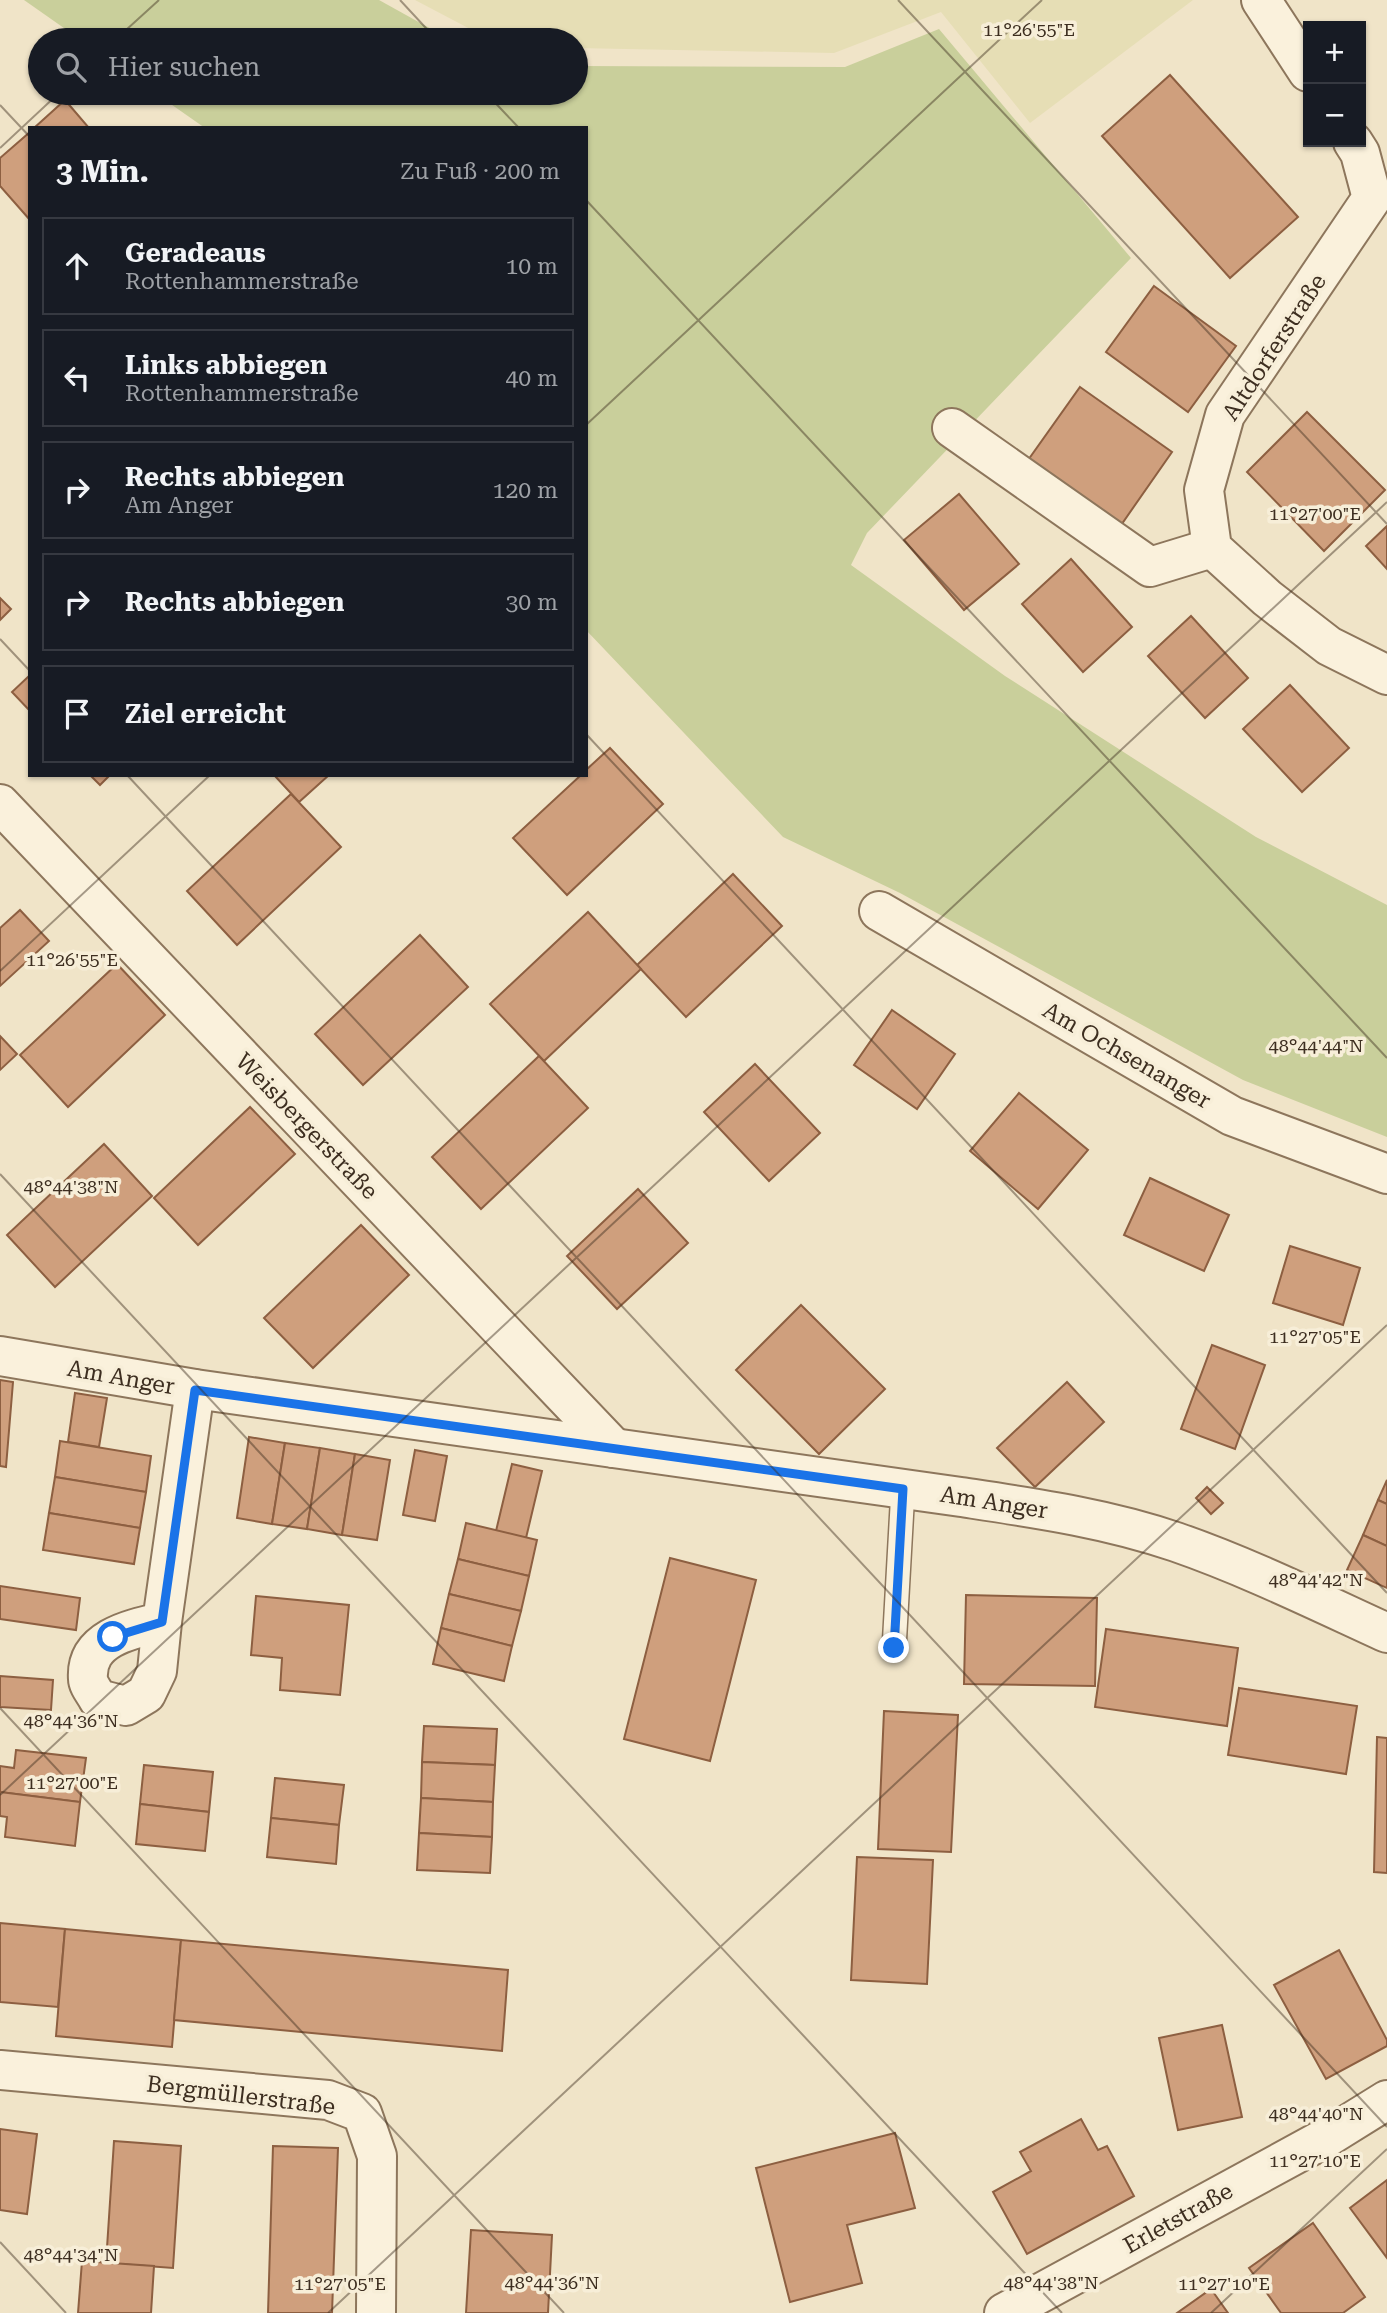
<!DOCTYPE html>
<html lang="de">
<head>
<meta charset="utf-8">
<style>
  :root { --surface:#171b24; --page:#242831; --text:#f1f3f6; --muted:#9ea1a6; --line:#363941 }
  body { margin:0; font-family:"Roboto Serif",serif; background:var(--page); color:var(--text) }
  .controls { position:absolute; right:21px; top:21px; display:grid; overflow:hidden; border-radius:0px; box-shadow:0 2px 5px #0004 }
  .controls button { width:63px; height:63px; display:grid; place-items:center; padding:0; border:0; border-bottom:2px solid var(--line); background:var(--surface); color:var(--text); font:35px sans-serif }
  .stop { position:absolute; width:21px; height:21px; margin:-16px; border:5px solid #1a73e8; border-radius:50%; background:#fff }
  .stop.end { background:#1a73e8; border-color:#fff; box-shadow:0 2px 7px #0008 }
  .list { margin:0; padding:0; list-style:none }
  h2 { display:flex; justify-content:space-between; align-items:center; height:91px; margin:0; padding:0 28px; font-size:30px }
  h2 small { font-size:23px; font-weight:400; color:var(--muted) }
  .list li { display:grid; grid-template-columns:46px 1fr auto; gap:21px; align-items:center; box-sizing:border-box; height:98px; margin:0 14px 14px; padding:0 14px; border:2px solid var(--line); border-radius:0px }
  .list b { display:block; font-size:26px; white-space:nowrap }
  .list p { margin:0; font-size:23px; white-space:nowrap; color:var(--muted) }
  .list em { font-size:23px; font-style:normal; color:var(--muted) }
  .icon { flex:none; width:38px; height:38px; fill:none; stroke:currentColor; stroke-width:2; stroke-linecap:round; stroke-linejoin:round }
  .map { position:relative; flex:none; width:1387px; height:2313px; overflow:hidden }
  .search { position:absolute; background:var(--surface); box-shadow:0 2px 5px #0004; left:28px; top:28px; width:560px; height:77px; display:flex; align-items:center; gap:18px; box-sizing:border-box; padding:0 24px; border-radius:38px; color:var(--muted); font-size:26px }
  .panel { position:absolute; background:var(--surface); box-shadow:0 2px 5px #0004; left:28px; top:126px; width:560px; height:651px; border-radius:0px }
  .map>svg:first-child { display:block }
</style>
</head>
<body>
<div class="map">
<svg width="1387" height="2313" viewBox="0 0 1387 2313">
  <rect width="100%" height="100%" fill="#f0e4c8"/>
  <path fill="#e6deb5" d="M415,0h778l-163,123 -89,-111 -107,41 -258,-5v-8h-85z"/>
  <g fill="#c9cf9b">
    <path d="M24,0h355l72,40h-370z"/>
    <path d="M939,29l192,229 -264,275 -16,32 154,111 251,161 131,68v232l-144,-57 -343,-187 -117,-56 -197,-207v-502h-381l-50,-35h421v-27l269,1z"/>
  </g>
  <g fill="#cf9f7d" stroke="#8d5f41" stroke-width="2">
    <path d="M1170,75l128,142 -68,61 -128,-142z"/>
    <path d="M65,100l24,28h-55z"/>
    <path d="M30,132v88l-30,-34v-28z"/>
    <path d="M1154,286l82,60 -48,66 -82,-60z"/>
    <path d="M1080,387l92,65 -53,76 -93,-65z"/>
    <path d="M1307,412l78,78 -61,61 -77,-79z"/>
    <path d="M959,494l60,70 -55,46 -60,-70z"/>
    <path d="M1387,526v43l-21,-23z"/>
    <path d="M1071,559l61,68 -49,45 -61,-68z"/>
    <path d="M0,598l11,11 -11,11z"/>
    <path d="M1191,616l57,62 -43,40 -57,-62z"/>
    <path d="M30,675v36l-18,-19z"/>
    <path d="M1290,685l59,63 -47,44 -59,-63z"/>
    <path d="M610,748l53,56 -96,91 -54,-57 68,-63h5v-5z"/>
    <path d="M90,775h20l-10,10z"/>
    <path d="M274,775h55l-30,27z"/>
    <path d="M291,794l50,53 -104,98 -50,-54z"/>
    <path d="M733,874l49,52 -96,91 -49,-52z"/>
    <path d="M20,910l29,31 -49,45v-58z"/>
    <path d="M588,912l53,57 -97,92 -54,-57z"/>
    <path d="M420,935l48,52 -105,98 -48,-51z"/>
    <path d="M117,964l48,51 -97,92 -48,-52z"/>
    <path d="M892,1010l63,44 -38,55 -63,-44z"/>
    <path d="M0,1036l17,18 -17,16z"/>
    <path d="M539,1056l49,52 -107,101 -49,-52z"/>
    <path d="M755,1064l65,69 -51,48 -65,-69z"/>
    <path d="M1019,1093l69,57 -50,59 -68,-58z"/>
    <path d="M250,1107l45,47 -97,91 -44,-47z"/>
    <path d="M104,1144l48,52 -97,91 -48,-52z"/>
    <path d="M1150,1178l79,37 -25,56 -80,-36z"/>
    <path d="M638,1189l50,54 -71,66 -50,-53z"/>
    <path d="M361,1225l48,50 -96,93 -49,-50z"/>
    <path d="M1290,1246l70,22 -17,57 -70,-22z"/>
    <path d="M801,1305l84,84 -66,65 -83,-84z"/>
    <path d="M1212,1345l53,20 -30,84 -54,-20z"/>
    <path d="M0,1380l13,2 -7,85 -6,-1z"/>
    <path d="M1067,1382l37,40 -69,65 -38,-39z"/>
    <path d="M75,1393l32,5 -8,49 -31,-5z"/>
    <path d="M249,1437l36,6 -13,81 -35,-6z"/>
    <path d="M60,1441l91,15 -5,36 -91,-15z"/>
    <path d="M285,1443l35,5 -13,81 -35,-5z"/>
    <path d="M320,1448l35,6 -13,81 -35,-6z"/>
    <path d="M415,1450l32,6 -12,65 -32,-6z"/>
    <path d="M355,1454l35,6 -13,80 -35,-5z"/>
    <path d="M512,1464l30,7 -16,67 -30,-7z"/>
    <path d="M55,1477l91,15 -6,36 -91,-15z"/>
    <path d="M1387,1480v24l-9,-4z"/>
    <path d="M1207,1487l16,16 -12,11 -15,-16z"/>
    <path d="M1378,1500l9,4v42l-24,-11z"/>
    <path d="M49,1513l91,15 -6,36 -91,-14z"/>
    <path d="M466,1523l71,17 -8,36 -71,-17z"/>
    <path d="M1363,1535l24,11v42l-40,-18z"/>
    <path d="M670,1558l86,22 -46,181 -86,-22z"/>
    <path d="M458,1559l71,17 -8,35 -72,-17z"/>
    <path d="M0,1586l80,12 -4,32 -76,-11z"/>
    <path d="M449,1594l72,17 -9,35 -71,-18z"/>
    <path d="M966,1595l131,3 -2,88 -131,-2z"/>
    <path d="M256,1596l93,9 -9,90 -60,-5 2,-32 -31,-3z"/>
    <path d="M441,1628l71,18 -8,35 -71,-17z"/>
    <path d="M1106,1629l132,19 -11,78 -132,-19z"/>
    <path d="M0,1676l53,4 -2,30 -51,-3z"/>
    <path d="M1239,1688l118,18 -11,68 -118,-19z"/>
    <path d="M884,1711l74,4 -7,137 -73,-3z"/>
    <path d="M424,1726l73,3 -2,36 -73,-3z"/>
    <path d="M1377,1737l10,1v135l-13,-1z"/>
    <path d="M16,1750l70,8 -6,44 -80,-10v-26l14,2z"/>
    <path d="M422,1762l73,3 -2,37 -72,-4z"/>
    <path d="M144,1765l69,7 -4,40 -69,-8z"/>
    <path d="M275,1778l69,7 -5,40 -68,-7z"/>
    <path d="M0,1792l80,10 -5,44 -70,-9 2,-20 -7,-1z"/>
    <path d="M421,1798l72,4 -1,35 -73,-4z"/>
    <path d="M140,1804l69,8 -4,39 -69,-7z"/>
    <path d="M271,1818l68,7 -3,39 -69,-7z"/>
    <path d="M419,1833l73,4 -2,36 -73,-3z"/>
    <path d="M857,1857l76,3 -6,124 -76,-4z"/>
    <path d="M0,1923l65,6 -7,78 -58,-5z"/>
    <path d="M65,1929l116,11 -9,107 -116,-11z"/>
    <path d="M181,1940l327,30 -6,81 -328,-31z"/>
    <path d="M1339,1950l48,90v6l-61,33 -52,-94z"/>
    <path d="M1222,2025l20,92 -64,13 -19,-92z"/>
    <path d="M1081,2119l17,31 9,-4 27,50 -107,58 -34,-62 38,-21 -11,-19z"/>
    <path d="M0,2129l37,5 -10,80 -27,-4z"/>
    <path d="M895,2133l20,75 -68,17 15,58 -72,19 -34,-134z"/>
    <path d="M114,2141l67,5 -8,122 -67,-5z"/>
    <path d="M273,2146l65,2 -6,165h-64z"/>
    <path d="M1387,2180v78l-37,-50z"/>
    <path d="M1313,2223l52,74 -22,16h-62l-32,-45z"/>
    <path d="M471,2230l81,5 -4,78h-82z"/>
    <path d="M82,2261l72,5 -3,47h-73z"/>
    <path d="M1211,2289l17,24h-51z"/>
  </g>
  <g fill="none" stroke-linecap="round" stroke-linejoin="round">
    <defs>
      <path id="lane" d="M894,1649l9,-160"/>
      <g id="street">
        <path d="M1261,0l47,72"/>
        <path d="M1353,142l7,11 12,45 -147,217 -21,75 8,58 55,50 62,48 58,29"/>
        <path d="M952,428l198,139 62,-19"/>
        <path d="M0,804l614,644"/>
        <path d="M879,911l353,205 155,58"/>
        <path d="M0,1356l195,33 766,108c73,11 145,21 215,45 72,25 141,59 211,91"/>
        <path d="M162,1622c-31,7 -77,16 -74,57 0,6 7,14 10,20l28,7 20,-12 11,-23 5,-49 33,-233"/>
        <path d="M0,2070l328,30 34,13 15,43 -1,157"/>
        <path d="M1004,2313l325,-177 58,-36"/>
      </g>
    </defs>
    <use href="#lane" stroke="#8d765c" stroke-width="26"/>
    <use href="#street" stroke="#8d765c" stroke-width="42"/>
    <use href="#lane" stroke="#faf1dc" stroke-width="23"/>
    <use href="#street" stroke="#faf1dc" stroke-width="38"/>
  </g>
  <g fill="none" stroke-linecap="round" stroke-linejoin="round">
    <path stroke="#1a73e8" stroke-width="9" d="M113,1637l49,-15 33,-232 708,99 -9,159"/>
  </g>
  <path fill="none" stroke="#3d2e20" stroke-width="2" stroke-opacity="0.45" d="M400,0l37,40M898,0l489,524M115,40l44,-40M486,93l33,35M0,105l30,32M0,148l59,-55M586,200l801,858M586,425l456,-425M0,639l30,32M586,734l801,859M127,775l1260,1352M0,971l210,-196M0,1174l1062,1139M0,1708l564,605M0,1795l1387,-1293M0,2242l66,71M328,2313l1059,-988M1211,2313l176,-164"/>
  <g text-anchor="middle" stroke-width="7" stroke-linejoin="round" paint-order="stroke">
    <g font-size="23" fill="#3d2e20" stroke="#f7eed8">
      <text transform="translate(1274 347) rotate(-57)" y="8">Altdorferstraße</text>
      <text transform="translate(1127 1055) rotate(30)" y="8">Am Ochsenanger</text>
      <text transform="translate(307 1126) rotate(46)" y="8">Weisbergerstraße</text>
      <text transform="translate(121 1377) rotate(10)" y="8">Am Anger</text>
      <text transform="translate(994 1502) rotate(9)" y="8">Am Anger</text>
      <text transform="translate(241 2095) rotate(7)" y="8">Bergmüllerstraße</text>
      <text transform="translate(1178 2218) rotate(-29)" y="8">Erletstraße</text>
    </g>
  </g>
  <g font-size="18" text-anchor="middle" fill="#3d2e20" stroke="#f7eed8" stroke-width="7" stroke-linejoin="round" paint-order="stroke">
    <text x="1029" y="36">11°26'55"E</text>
    <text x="1315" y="520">11°27'00"E</text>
    <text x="72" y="966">11°26'55"E</text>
    <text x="1316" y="1052">48°44'44"N</text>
    <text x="71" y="1193">48°44'38"N</text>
    <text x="1315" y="1343">11°27'05"E</text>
    <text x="1316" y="1586">48°44'42"N</text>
    <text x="71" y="1727">48°44'36"N</text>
    <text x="72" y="1789">11°27'00"E</text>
    <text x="1316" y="2120">48°44'40"N</text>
    <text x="1315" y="2167">11°27'10"E</text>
    <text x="71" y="2261">48°44'34"N</text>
    <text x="552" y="2289">48°44'36"N</text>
    <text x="1051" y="2289">48°44'38"N</text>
    <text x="340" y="2290">11°27'05"E</text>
    <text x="1224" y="2290">11°27'10"E</text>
  </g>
</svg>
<div class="controls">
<button>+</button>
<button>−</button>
</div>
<div class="stop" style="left:113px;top:1637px"></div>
<div class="stop end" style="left:894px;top:1648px"></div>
<div class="search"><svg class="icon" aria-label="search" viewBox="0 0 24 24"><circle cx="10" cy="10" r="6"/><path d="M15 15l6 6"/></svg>Hier suchen</div>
<section class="panel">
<h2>3 Min.<small>Zu Fuß · 200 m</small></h2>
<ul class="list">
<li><svg class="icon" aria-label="ahead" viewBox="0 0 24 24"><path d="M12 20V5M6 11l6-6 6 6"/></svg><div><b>Geradeaus</b><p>Rottenhammerstraße</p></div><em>10 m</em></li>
<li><svg class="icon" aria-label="left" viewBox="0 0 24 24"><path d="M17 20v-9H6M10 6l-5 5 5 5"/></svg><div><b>Links abbiegen</b><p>Rottenhammerstraße</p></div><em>40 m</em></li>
<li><svg class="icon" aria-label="right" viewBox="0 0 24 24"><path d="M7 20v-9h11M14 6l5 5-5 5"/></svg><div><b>Rechts abbiegen</b><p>Am Anger</p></div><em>120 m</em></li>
<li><svg class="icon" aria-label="right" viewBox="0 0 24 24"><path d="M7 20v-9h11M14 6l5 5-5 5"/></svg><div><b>Rechts abbiegen</b></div><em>30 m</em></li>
<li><svg class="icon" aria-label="arrive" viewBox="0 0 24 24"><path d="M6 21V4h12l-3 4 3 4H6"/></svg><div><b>Ziel erreicht</b></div></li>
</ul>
</section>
</div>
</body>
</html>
